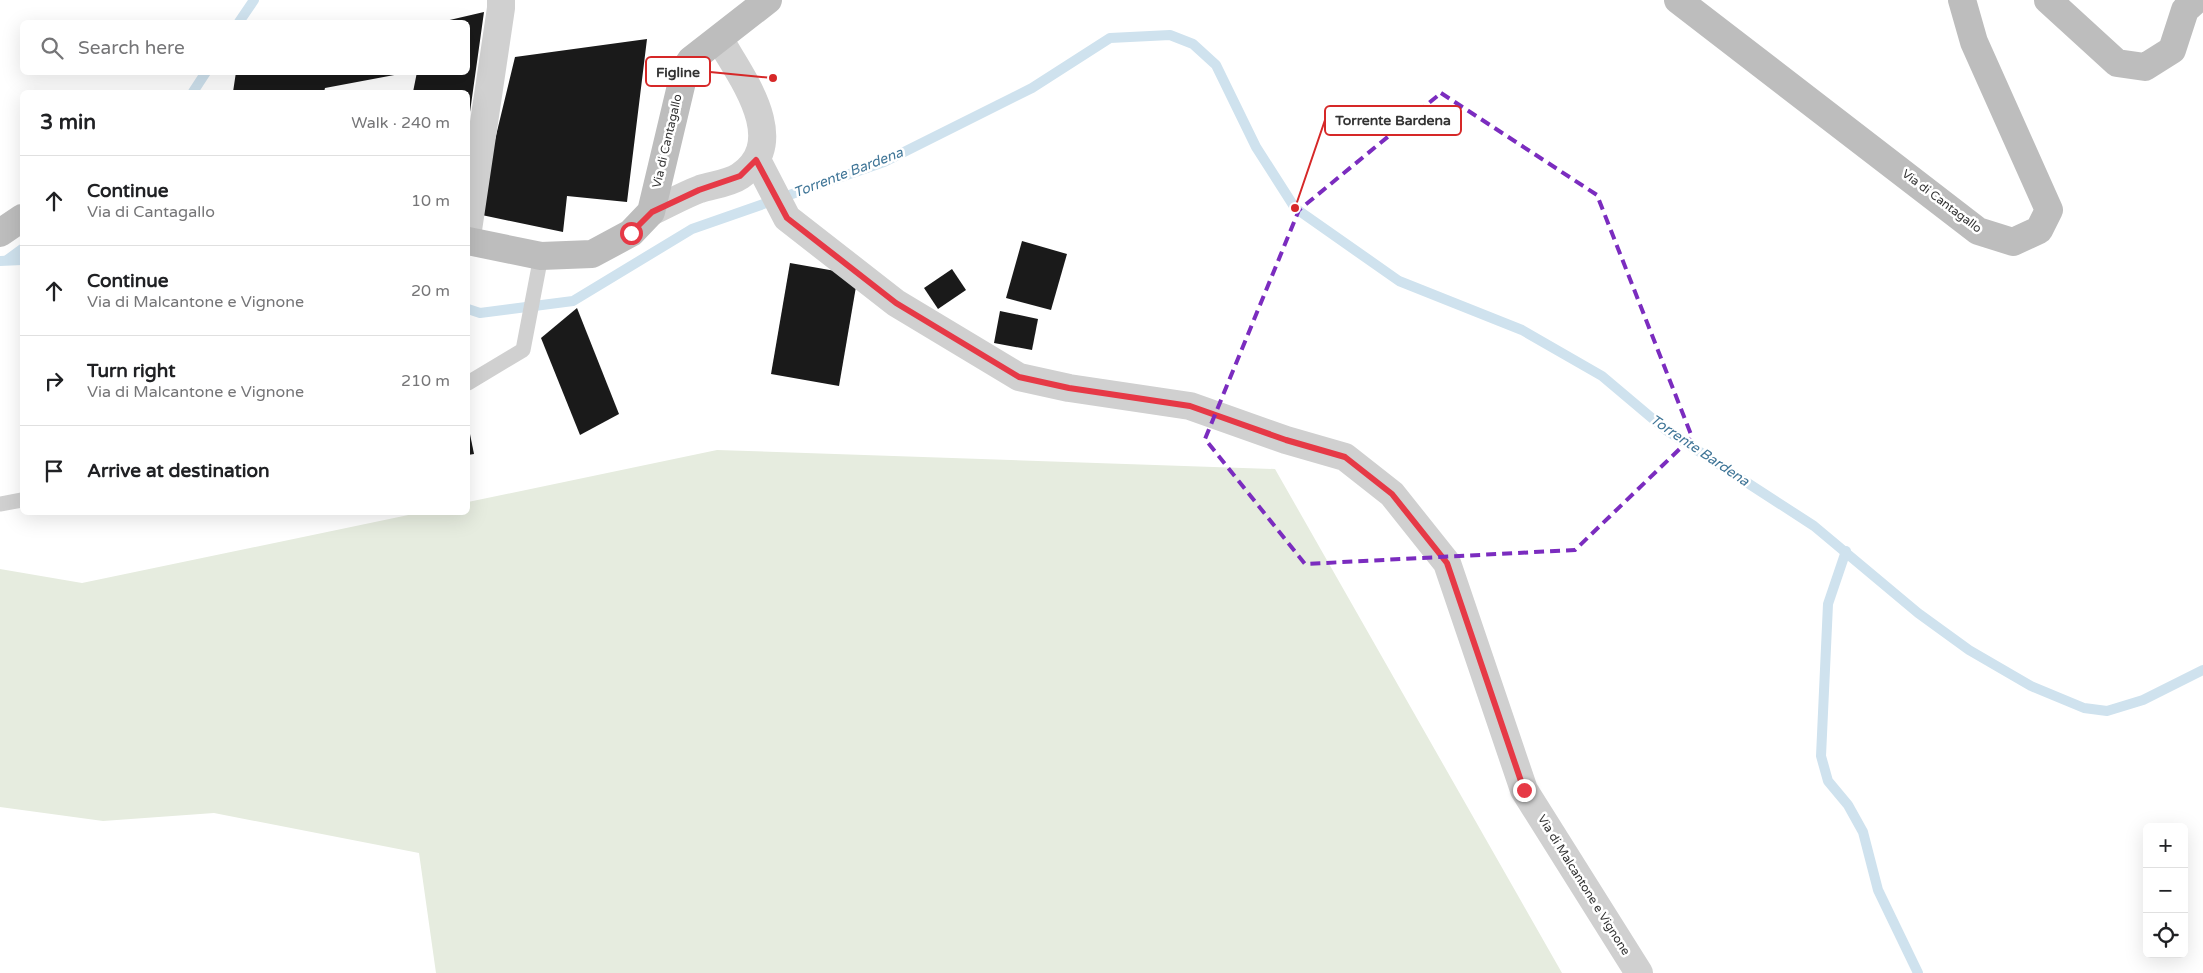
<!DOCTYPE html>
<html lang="en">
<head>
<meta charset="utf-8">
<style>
  :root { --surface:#fff; --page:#f6f6f6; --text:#202124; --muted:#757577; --line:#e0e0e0 }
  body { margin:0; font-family:"Varela Round",sans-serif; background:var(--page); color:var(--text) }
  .controls { position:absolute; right:15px; bottom:15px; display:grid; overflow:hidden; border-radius:8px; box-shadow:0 5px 20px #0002 }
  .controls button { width:45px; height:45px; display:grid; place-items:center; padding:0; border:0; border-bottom:1px solid var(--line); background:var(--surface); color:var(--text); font:25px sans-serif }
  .stop { position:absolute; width:15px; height:15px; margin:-11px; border:4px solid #e63946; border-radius:50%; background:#fff }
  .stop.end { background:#e63946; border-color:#fff; box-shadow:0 1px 5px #0008 }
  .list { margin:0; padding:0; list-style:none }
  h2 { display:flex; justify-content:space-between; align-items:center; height:65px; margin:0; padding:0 20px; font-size:21px }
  h2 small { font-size:16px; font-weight:400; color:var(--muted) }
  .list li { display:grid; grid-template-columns:32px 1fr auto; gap:15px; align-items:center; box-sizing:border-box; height:90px; padding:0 20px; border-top:1px solid var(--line) }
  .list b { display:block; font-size:19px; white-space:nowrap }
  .list p { margin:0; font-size:16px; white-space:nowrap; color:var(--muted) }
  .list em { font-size:16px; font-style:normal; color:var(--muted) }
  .icon { flex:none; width:28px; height:28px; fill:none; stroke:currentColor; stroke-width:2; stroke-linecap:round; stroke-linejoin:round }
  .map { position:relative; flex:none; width:2203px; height:973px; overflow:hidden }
  .search { position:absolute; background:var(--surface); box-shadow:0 5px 20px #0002; left:20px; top:20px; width:450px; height:55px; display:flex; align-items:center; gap:12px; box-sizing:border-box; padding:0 18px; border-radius:8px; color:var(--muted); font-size:19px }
  .panel { position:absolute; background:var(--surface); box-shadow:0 5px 20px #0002; left:20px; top:90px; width:450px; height:425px; border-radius:8px }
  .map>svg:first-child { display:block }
</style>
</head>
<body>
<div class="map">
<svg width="2203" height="973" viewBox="0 0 2203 973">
  <rect width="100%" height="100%" fill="#fff"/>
  <path fill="#e6ecdf" d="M717,450l558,19 287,504h-1126l-17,-120 -205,-40 -111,8 -103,-14v-238l82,14 336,-70 50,-1v-10z"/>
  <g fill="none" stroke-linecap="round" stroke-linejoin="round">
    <g stroke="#cfe2ee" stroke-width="10">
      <path d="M239,22l15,-22"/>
      <path d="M193,92l13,-20"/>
      <path d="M7,260l15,-11"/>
      <path d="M0,261l22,-1"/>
      <path d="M468,309l12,4 93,-12 119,-72 192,-67 148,-74 78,-50 60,-3 23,9 23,21 40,82 39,61 104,73 123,49 80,46 64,54 148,96 104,87 51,37 62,36 53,22 23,3 36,-11 60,-30"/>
      <path d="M1846,551l-18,53 -7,152 7,25 20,24 15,27 15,58 40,83"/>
    </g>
  </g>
  <g fill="#1a1a1a">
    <path d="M484,12l-15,107h-1v-27h-55l4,-20h51v-50h-27z"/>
    <path d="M647,39l-20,163 -60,-6 -4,36 -86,-18 38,-157z"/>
    <path d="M236,72l40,2 129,-1 -80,15 -1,4h-91z"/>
    <path d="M1022,241l45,13 -16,56 -45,-12z"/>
    <path d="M790,263l68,12 -19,111 -68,-12z"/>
    <path d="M952,269l14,21 -28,19 -14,-21z"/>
    <path d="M577,308l42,106 -39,21 -39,-97z"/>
    <path d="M1000,311l38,8 -6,31 -38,-7z"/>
    <path d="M468,424l6,30 -6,1z"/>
  </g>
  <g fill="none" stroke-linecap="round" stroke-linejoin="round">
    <g stroke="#d0d0d0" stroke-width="15">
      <path d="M468,383l55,-33 18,-94"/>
      <path d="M0,504l22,-4"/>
    </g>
    <g stroke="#d0d0d0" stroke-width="28">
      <path d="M757,160l30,58 109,85 123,74 50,11 121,18 96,34 59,17 47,37 55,69 77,227 115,183"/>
      <path d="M651,212c17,-8 33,-17 49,-23 13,-4 30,-6 40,-13 51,-35 1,-99 -20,-136"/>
      <path d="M468,230l33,-222v-8"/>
    </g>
    <g stroke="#bdbdbd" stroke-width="28">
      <path d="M1678,0l300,231 35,11 26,-12 10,-20 -75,-168 -12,-42"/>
      <path d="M2048,0l69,63 28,4 27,-17 13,-40 11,-10"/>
      <path d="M0,233l22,-15"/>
      <path d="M468,241l73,15 51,-2 39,-21 20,-21 34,-143 6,-9 77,-60"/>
    </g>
  </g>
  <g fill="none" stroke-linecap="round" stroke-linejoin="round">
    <path stroke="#e63946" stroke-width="6" d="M631,233l21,-21 47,-22 41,-14 16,-16 31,58 109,85 123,74 50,11 121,18 96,34 59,17 47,37 55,69 77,227"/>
  </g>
  <path fill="none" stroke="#7b2cbf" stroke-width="4" stroke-dasharray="10 6" stroke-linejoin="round" d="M1441,93l156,102 95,242 -117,113 -270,14 -100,-125 94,-229z"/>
  <g text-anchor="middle" stroke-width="5" stroke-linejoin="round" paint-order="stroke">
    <g font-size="12" fill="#333" stroke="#fff">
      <text transform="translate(667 141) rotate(-77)" y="4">Via di Cantagallo</text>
      <text transform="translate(1942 201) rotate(37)" y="4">Via di Cantagallo</text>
      <text transform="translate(1584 885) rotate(58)" y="4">Via di Malcantone e Vignone</text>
    </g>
    <g font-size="14" font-style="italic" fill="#3f7597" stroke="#fff">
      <text transform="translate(848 172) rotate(-21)" y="5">Torrente Bardena</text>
      <text transform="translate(1700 450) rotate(34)" y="5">Torrente Bardena</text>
    </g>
  </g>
  <path fill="none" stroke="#d62828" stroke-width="2" d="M773 78L710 72M1295 208L1325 120"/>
  <g fill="#d62828" stroke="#fff" stroke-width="2">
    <circle cx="773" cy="78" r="5"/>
    <circle cx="1295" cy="208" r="5"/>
  </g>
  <g fill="#fff" stroke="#d62828" stroke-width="2">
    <rect x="646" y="57" width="64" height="29" rx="5"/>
    <rect x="1325" y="106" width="136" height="29" rx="5"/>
  </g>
  <g font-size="14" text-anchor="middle" font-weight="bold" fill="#333">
    <text x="678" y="77">Figline</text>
    <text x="1393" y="125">Torrente Bardena</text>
  </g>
</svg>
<div class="controls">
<button>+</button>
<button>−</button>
<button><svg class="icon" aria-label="locate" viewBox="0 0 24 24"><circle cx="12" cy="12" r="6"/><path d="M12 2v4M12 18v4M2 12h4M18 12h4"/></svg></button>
</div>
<div class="stop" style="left:631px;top:233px"></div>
<div class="stop end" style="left:1524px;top:790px"></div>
<div class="search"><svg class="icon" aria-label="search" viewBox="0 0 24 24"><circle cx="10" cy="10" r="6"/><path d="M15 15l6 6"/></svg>Search here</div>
<section class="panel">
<h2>3 min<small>Walk · 240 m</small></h2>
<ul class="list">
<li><svg class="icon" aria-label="ahead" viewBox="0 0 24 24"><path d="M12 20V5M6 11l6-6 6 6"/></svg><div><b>Continue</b><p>Via di Cantagallo</p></div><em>10 m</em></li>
<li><svg class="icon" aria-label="ahead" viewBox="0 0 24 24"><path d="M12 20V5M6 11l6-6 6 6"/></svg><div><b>Continue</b><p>Via di Malcantone e Vignone</p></div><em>20 m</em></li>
<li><svg class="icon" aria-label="right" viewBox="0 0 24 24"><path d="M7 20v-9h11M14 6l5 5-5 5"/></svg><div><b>Turn right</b><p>Via di Malcantone e Vignone</p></div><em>210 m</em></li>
<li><svg class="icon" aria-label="arrive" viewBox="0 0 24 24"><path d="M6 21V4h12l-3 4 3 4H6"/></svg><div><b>Arrive at destination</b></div></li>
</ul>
</section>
</div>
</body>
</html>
